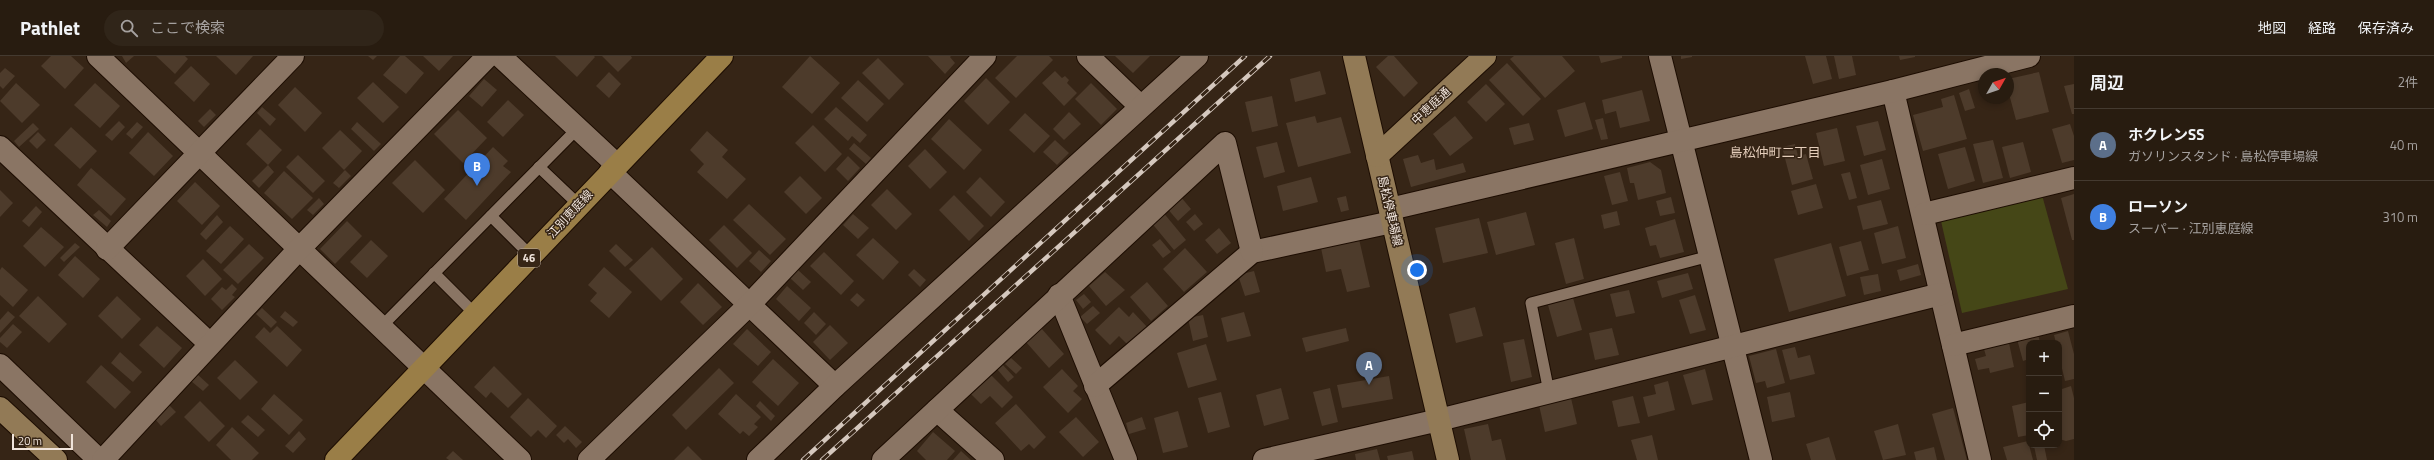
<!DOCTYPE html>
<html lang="ja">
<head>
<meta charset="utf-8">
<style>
  :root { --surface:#281c10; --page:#302519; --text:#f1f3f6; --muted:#a5a19f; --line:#443a30; --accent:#0f766e }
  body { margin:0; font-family:"Titillium Web","Noto Sans JP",sans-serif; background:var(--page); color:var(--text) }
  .controls { position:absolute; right:12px; bottom:12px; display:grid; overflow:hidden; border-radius:8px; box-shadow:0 2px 6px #0003 }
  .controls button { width:36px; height:36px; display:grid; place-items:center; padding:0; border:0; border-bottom:1px solid var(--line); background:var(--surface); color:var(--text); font:20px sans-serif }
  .compass { position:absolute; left:1978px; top:12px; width:36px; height:36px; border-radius:50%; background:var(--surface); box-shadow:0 2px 6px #0003; rotate:50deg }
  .scale { position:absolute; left:12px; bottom:10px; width:61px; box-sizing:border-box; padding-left:4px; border:2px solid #f0e4db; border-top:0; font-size:11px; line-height:14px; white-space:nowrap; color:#f0e4db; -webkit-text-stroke:3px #362516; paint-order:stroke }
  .you { position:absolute; left:1417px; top:214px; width:14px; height:14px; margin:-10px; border:3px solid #fff; border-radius:50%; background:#1a73e8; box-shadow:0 0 0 6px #1a73e833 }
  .badge { display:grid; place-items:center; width:26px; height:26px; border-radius:50%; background:var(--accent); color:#fff; font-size:13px; font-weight:700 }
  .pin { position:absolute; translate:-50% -33px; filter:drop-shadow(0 1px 2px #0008) }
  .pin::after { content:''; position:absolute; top:21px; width:14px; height:12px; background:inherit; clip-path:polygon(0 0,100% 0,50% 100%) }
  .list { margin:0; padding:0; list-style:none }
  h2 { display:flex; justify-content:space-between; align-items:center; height:52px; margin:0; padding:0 16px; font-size:17px }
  h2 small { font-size:13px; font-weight:400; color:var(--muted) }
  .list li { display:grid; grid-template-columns:26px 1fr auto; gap:12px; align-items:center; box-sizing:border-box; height:72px; padding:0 16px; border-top:1px solid var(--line) }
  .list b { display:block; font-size:15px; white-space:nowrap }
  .list p { margin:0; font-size:13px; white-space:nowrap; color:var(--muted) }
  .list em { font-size:13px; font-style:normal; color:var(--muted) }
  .icon { flex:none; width:22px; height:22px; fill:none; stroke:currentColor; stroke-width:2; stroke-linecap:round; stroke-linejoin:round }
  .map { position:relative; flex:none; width:2074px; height:404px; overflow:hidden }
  header { display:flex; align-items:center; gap:24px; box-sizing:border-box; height:56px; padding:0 20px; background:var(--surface); border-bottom:1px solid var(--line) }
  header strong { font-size:19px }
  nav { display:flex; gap:22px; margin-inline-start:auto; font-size:14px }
  .search { width:280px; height:36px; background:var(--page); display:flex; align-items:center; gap:10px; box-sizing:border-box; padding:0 14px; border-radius:22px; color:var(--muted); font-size:15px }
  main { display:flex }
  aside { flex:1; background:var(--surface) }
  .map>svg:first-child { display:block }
</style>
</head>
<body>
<header>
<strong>Pathlet</strong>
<div class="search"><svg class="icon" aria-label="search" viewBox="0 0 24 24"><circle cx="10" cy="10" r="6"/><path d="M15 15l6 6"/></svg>ここで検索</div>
<nav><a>地図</a><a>経路</a><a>保存済み</a></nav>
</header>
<main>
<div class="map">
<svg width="2074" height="404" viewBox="0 0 2074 404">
  <rect width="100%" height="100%" fill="#362516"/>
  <path fill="#454717" d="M2042,139l26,94 -106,24 -21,-92z"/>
  <g fill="#4d3b2b">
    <path d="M51,0h20l13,12 -19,21 -24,-23z"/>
    <path d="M122,0h12l-8,7z"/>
    <path d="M156,0h29l3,3 -13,15z"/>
    <path d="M216,0h37l-17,19z"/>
    <path d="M368,0h9l-4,4z"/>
    <path d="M400,0h5l19,17 -18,21 -23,-19z"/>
    <path d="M423,0h30l-14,15z"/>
    <path d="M555,0h39l1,1 -18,20z"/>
    <path d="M602,0h29l1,2 -14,14z"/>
    <path d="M810,0l30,27 -28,31 -30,-27z"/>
    <path d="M928,0h23l-1,1 5,6 -10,11z"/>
    <path d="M1017,0h32l4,4 -37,38 -21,-20z"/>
    <path d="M1115,0h35l-17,17z"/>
    <path d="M1388,0h6l24,27 -14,14 -28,-30z"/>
    <path d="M1514,0h48l13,15 -30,27 -35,-39z"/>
    <path d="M1599,0h23v2l-21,5z"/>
    <path d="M1681,0h11v1l-11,2z"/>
    <path d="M1805,0h21l6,23 -19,5z"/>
    <path d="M1834,0h18l4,19 -17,4z"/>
    <path d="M1899,0h16v1l-15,3z"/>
    <path d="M878,2l26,26 -15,16 -27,-27z"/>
    <path d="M1507,7l34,36 -18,17 -34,-36z"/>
    <path d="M191,10l19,18 -16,18 -20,-19z"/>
    <path d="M5,12l10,8 -12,13 -3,-3v-13z"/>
    <path d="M1055,15l7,7 3,-2 4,4 -2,3 10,10 -13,13 -22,-23z"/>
    <path d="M1320,15l6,23 -31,8 -5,-23z"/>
    <path d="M609,16l12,12 -12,14 -13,-12z"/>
    <path d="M2039,16l10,40 -33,8 -8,-30v-11z"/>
    <path d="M986,22l24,24 -22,23 -24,-24z"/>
    <path d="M484,23l13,11 -15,17 -13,-11z"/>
    <path d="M858,24l26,24 -17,18 -26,-24z"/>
    <path d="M373,26l26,25 -16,16 -26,-25z"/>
    <path d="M16,27l24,22 -18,18 -22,-22z"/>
    <path d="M95,27l25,23 -20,22 -26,-23z"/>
    <path d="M1091,27l26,26 -16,16 -26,-26z"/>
    <path d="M1486,28l19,20 -19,18 -19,-20z"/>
    <path d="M2074,28v30h-2l-8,-28z"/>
    <path d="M295,31l27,26 -17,19 -27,-27z"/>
    <path d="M1969,33l6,19 -10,3 -6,-18z"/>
    <path d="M1642,34l8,31 -30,7 -4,-17 -11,3 -3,-14z"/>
    <path d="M1954,39l13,44 -44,12 -10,-36 30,-8 -2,-8z"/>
    <path d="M1272,40l6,30 -26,6 -7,-30z"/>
    <path d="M508,44l16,15 -21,22 -16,-15z"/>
    <path d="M1585,46l8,27 -28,8 -8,-27z"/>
    <path d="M262,51l14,12 -6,7 -13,-13z"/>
    <path d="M836,51l31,28 -7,8 -8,-7 -4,5 -24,-22z"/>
    <path d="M210,53l6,6 -12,12 -6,-6z"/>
    <path d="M458,54l29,28 -24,25 -29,-29z"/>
    <path d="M1069,56l12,12 -17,16 -11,-11z"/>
    <path d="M1025,57l25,23 -16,17 -25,-23z"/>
    <path d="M1315,60l2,7 24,-6 10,36 -53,14 -12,-44z"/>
    <path d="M1455,60l18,22 -23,18 -17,-22z"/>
    <path d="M1603,62l5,21 -7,1 -6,-20z"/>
    <path d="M949,63l33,31 -18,20 -33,-31z"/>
    <path d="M119,65l6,6 -13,14 -7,-6z"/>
    <path d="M1878,65l8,29 -22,6 -8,-30z"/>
    <path d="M137,66l6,5 -11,12 -6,-5z"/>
    <path d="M357,66l24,22 -7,7 -23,-22z"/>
    <path d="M33,67l6,6 -20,18 -5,-6z"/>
    <path d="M1529,67l5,17 -20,5 -5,-17z"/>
    <path d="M2070,68l4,12v24l-12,3 -10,-34z"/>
    <path d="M813,69l29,29 -17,18 -30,-29z"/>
    <path d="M71,71l26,24 -17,18 -26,-24z"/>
    <path d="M1837,72l8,33 -21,5 -8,-33z"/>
    <path d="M260,73l22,21 -14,15 -22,-21z"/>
    <path d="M340,74l22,21 -18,19 -22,-22z"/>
    <path d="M707,75l21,19 -6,7 24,22 -19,20 -30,-27 7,-8 -14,-14z"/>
    <path d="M38,76l8,8 -9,9 -8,-8z"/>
    <path d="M148,76l25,24 -19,20 -25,-23z"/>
    <path d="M1055,84l14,13 -12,12 -14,-13z"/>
    <path d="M1993,84l10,38 -20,5 -10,-39z"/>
    <path d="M1277,86l8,30 -21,6 -8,-31z"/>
    <path d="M2023,86l8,30 -21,6 -8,-31z"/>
    <path d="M854,87l17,15 -5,6 -17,-15z"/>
    <path d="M1795,88l3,12 8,-2 7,25 -21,6 -10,-38z"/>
    <path d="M493,91l15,14 -5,5 8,6 -45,48 -22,-21z"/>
    <path d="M1965,91l10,34 -27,8 -10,-35z"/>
    <path d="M925,93l22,23 -17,17 -22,-23z"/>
    <path d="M298,99l27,26 -12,12 -27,-26z"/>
    <path d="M1418,99l3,8 13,-4 2,11 27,-7 3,9 -55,15 -8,-28z"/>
    <path d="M848,100l12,12 -12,13 -12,-12z"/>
    <path d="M1882,103l8,30 -22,6 -8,-30z"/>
    <path d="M415,104l30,30 -22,23 -31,-30z"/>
    <path d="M1650,106l11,8 5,23 -28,7 -4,-17h-4l-3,-15z"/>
    <path d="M268,109l6,7 -15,16 -7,-7z"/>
    <path d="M91,112l35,31 -15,17 -34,-31z"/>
    <path d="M345,114l6,6 -12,12 -6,-5z"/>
    <path d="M284,115l29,27 -21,21 -28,-26z"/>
    <path d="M1620,116l8,29 -16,4 -8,-29z"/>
    <path d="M1850,116l7,26 -8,2 -8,-26z"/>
    <path d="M800,120l22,22 -16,16 -22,-22z"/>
    <path d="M980,121l25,25 -14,15 -25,-25z"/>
    <path d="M1311,121l7,25 -35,9 -6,-25z"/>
    <path d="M195,126l25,24 -18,19 -25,-24z"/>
    <path d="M1816,128l7,24 -25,7 -7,-24z"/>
    <path d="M887,133l25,25 -16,16 -25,-25z"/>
    <path d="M0,134l13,13 -13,14z"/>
    <path d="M2074,138v46h-2l-11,-42z"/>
    <path d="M954,139l30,31 -15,15 -30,-31z"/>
    <path d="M1180,140l11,13 -13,12 -12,-14z"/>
    <path d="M1346,140l3,14 -8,2 -4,-14z"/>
    <path d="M1671,141l4,16 -15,3 -4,-15z"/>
    <path d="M319,142l5,6 -11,11 -6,-5z"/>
    <path d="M1881,144l7,24 -25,6 -6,-24z"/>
    <path d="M749,148l37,35 -16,16 -37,-35z"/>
    <path d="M36,150l6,6 -13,15 -7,-6z"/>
    <path d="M99,154l12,11 -4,6 -14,-12z"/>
    <path d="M1162,155l24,29 -12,10 -24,-29z"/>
    <path d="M1617,155l3,14 -16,4 -3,-14z"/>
    <path d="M1526,156l9,33 -39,10 -9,-33z"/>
    <path d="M853,158l16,14 -11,11 -15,-14z"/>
    <path d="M1195,158l8,10 -9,7 -8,-9z"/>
    <path d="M217,159l6,7 -17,18 -6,-6z"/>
    <path d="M1479,162l9,35 -45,10 -8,-35z"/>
    <path d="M1675,163l9,33 -24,6 -4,-13 -6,1 -5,-18z"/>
    <path d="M347,165l15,15 -27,28 -15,-15z"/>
    <path d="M724,169l28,28 -15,15 -28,-28z"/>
    <path d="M230,170l14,13 -23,25 -15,-13z"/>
    <path d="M1898,170l8,32 -24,6 -8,-31z"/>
    <path d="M41,171l23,20 -19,20 -22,-21z"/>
    <path d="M1219,172l12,15 -14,11 -12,-14z"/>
    <path d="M873,182l26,24 -16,18 -27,-25z"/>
    <path d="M1574,182l10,41 -18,5 -11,-41z"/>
    <path d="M1160,183l11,13 -8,6 -11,-13z"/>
    <path d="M1359,183l11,48 -23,5 -6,-23 -15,3 -5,-24z"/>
    <path d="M371,184l17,16 -21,22 -17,-16z"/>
    <path d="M1861,185l8,29 -22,6 -8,-29z"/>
    <path d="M75,187l5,4 -16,15 -4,-4z"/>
    <path d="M1831,187l15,53 -57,16 -15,-53z"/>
    <path d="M249,188l15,14 -26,26 -15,-14z"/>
    <path d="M616,188l17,16 -8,7 -16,-16z"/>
    <path d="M652,191l31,32 -22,22 -32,-32z"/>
    <path d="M1185,192l22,24 -23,20 -21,-23z"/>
    <path d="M759,194l12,11 -10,11 -12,-11z"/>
    <path d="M824,196l30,29 -13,14 -31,-29z"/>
    <path d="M75,200l25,23 -17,19 -25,-23z"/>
    <path d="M203,203l19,20 -17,17 -19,-20z"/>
    <path d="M1918,208l3,11 -21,6 -3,-11z"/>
    <path d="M2,211l26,23 -15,17 -13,-12v-25z"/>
    <path d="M604,211l28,25 -23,26 -19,-17 7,-8 -9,-8z"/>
    <path d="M914,213l12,11 -6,7 -12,-12z"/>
    <path d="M798,214l13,12 -8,8 -13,-12z"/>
    <path d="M1254,215l6,21 -15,4 -7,-21z"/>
    <path d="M1105,216l20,18 -19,16 -17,-20z"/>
    <path d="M1688,217l5,16 -31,9 -5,-17z"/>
    <path d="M1878,218l3,17 -17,4 -4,-18z"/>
    <path d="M1147,226l21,24 -17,15 -21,-24z"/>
    <path d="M698,227l24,24 -19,18 -23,-23z"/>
    <path d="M232,228l5,5 -5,6 3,2 -13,13 -11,-11 11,-12 4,3z"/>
    <path d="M787,230l24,22 -12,13 -23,-22z"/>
    <path d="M1629,234l6,23 -19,4 -6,-23z"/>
    <path d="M857,237l8,7 -7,7 -8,-7z"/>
    <path d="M1084,238l7,8 -8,7 -7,-9z"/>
    <path d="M1695,239l11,35 -16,4 -11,-34z"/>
    <path d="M38,240l29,28 -18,19 -30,-27z"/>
    <path d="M117,240l24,23 -19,20 -24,-23z"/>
    <path d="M1573,242l9,32 -25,7 -9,-32z"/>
    <path d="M1093,250l7,7 -13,11 -7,-7z"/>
    <path d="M1119,251l10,10 4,-5 14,15 -19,18 -9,-9 -9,9 -15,-15z"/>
    <path d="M1475,251l8,29 -27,7 -7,-29z"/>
    <path d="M262,252l15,14 -6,6 -15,-14z"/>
    <path d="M8,255l7,6 -15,16v-13z"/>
    <path d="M285,255l13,11 -5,5 -13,-10z"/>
    <path d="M814,256l12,12 -10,11 -12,-12z"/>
    <path d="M1244,256l7,24 -24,6 -6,-24z"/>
    <path d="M1203,259l5,22 -15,4 -5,-23z"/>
    <path d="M13,268l9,8 -15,16 -7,-6v-4z"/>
    <path d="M830,269l18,18 -18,17 -17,-18z"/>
    <path d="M157,270l25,22 -18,20 -25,-23z"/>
    <path d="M277,270l25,24 -15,17 -32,-30 9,-10 6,6z"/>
    <path d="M1041,272l23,26 -15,14 -23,-26z"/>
    <path d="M1346,272l3,13 -43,11 -4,-14z"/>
    <path d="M1612,272l7,27 -24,5 -6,-27z"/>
    <path d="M747,273l24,23 -13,14 -25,-22z"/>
    <path d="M2068,275l6,23v25l-9,2 -6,-25v-13h-3l-2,-8z"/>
    <path d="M2038,278l2,9h-11v16l-6,2 -6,-22z"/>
    <path d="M1524,283l8,38 -21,5 -8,-39z"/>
    <path d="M2009,287l5,24 -24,6 -1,-5 -11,2 -3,-11 11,-3 -2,-7z"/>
    <path d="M1206,288l11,36 -29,8 -11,-35z"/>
    <path d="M1795,291l3,11 12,-3 5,19 -25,6 -8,-30z"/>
    <path d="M1776,293l9,34 -18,5 -2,-7 -9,2 -7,-27z"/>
    <path d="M120,296l22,20 -9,10 -22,-19z"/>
    <path d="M1011,302l11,10 -6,6 -11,-10z"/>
    <path d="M773,303l26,24 -21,23 -26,-24z"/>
    <path d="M235,304l23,22 -18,18 -23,-22z"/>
    <path d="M1002,308l12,13 -6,5 -11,-13z"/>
    <path d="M101,309l30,27 -16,17 -29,-27z"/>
    <path d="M494,310l28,28 -14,14 -17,-16 -5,6 -12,-11z"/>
    <path d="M719,312l15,15 -48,47 -14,-15z"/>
    <path d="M1062,313l16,17 -5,5 9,8 -14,14 -25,-26z"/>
    <path d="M1705,313l8,31 -21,5 -9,-30z"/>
    <path d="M197,318l12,11 -6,6 -12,-10z"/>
    <path d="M990,318l23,23 -11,11 -12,-12 -9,8 -11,-11z"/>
    <path d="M1389,320l4,23 -51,9 -5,-23z"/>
    <path d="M1668,325l7,29 -27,7 -5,-20 13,-3 -2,-9z"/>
    <path d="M2071,330l3,12v41l-8,2 -7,-2v-49z"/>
    <path d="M1281,332l8,31 -25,7 -8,-31z"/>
    <path d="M1330,332l8,34 -16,4 -9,-34z"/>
    <path d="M1221,336l9,35 -22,6 -10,-35z"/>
    <path d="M1790,336l5,25 -23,5 -5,-25z"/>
    <path d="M274,338l29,26 -14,15 -28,-26z"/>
    <path d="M736,338l25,23 -7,7 4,3 -9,9 -6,-5 -3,3 -22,-20z"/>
    <path d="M1633,340l7,27 -22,4 -6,-26z"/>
    <path d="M528,342l29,28 -11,12 -8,-8 -7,7 -21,-20z"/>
    <path d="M1571,342l6,26 -32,8 -6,-27z"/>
    <path d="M200,345l25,25 -16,16 -25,-25z"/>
    <path d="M760,345l15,15 -4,5 -15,-15z"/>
    <path d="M2029,346v33l-11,2 -6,-31z"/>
    <path d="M1016,348l30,33 -12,12 -5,-5 -8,7 -26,-28z"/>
    <path d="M169,349l7,7 -15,14 -6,-7z"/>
    <path d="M1953,352l14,52h-22l-13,-46z"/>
    <path d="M1178,355l10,36 -25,6 -9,-35z"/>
    <path d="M248,359l17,15 -7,7 -17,-15z"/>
    <path d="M1076,361l23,25 -16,15 -24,-25z"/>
    <path d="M1142,361l4,12 -17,5 -3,-11z"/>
    <path d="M1488,368l4,17 9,-2 5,21h-35l-7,-31z"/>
    <path d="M1898,368l8,31 -23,5 -9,-29z"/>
    <path d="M565,370l17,16 -6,6 -8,-9 -4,4 -8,-8z"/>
    <path d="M232,371l27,26 -7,7h-21l-15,-15z"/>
    <path d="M299,375l7,8 -13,14 -8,-7z"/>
    <path d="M933,376l22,19 -8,9h-21l-9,-9z"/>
    <path d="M1652,379l6,25h-21l-6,-20z"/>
    <path d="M1829,381l7,23h-25l-5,-16z"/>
    <path d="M2028,385l5,19h-26l-4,-13z"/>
    <path d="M2044,389l3,15h-10l-3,-14z"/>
    <path d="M688,390l14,14h-28z"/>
    <path d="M1934,391l3,13h-21l-2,-8z"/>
    <path d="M1377,393l3,11h-24l-1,-6z"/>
    <path d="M453,395l10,9h-14l-3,-2z"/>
    <path d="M961,395l10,9h-18z"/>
    <path d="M1412,395l2,9h-26l-1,-4z"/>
  </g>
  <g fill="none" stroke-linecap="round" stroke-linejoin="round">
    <defs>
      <g id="lane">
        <path d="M539,111l40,38"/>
        <path d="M491,160l40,40"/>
        <path d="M434,217l41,41"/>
        <path d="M381,271l197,-199"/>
        <path d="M1549,336l-18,-89 179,-47"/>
      </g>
      <g id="street">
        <path d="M98,0l422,404"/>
        <path d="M500,0l117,109"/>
        <path d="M1088,0l52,50"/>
        <path d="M1660,0l101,404"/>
        <path d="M1893,35l87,369"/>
        <path d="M0,91l210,197"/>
        <path d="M610,116l225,214"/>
        <path d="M1390,153l503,-118 136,-35"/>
        <path d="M1924,158l150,-36"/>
        <path d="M107,193l186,-193"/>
        <path d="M1059,239l67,165"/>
        <path d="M1953,289l121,-29"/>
        <path d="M0,309l99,95"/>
        <path d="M1095,330l157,-134 140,-30"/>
        <path d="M937,354l56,50"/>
        <path d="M103,404l197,-212 188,-192"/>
        <path d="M589,404l161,-156 235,-248"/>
        <path d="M758,404l77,-74 362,-330"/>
        <path d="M883,404l342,-317 27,109"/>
        <path d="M1264,404l175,-40 502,-126"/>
      </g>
      <g id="secondary">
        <path d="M1354,0l94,404"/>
        <path d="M1377,100l108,-100"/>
        <path d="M0,352l56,52"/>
      </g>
      <path id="primary" d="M336,404l386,-404"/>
    </defs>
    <use href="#lane" stroke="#1d0d02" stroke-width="13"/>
    <use href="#street" stroke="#1d0d02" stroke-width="24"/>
    <use href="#secondary" stroke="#1d0d02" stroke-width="24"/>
    <use href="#primary" stroke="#1d0d02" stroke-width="24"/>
    <use href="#lane" stroke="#8a7564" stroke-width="11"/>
    <use href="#street" stroke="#8a7564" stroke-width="22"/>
    <use href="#secondary" stroke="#927a56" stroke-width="22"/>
    <use href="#primary" stroke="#9a7e47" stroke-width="22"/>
    <defs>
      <g id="rail">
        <path d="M803,404l442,-404"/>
        <path d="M822,404l448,-404"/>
      </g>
    </defs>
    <use href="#rail" stroke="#d5c8be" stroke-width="4.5"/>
    <use href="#rail" stroke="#362516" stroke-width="3" stroke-dasharray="9" stroke-linecap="butt"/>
  </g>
  <g text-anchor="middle" stroke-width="3" stroke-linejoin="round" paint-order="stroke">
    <rect fill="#362516" stroke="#b8aba0" stroke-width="1" x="518" y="193" width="22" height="18" rx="3"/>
    <g font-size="11" font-weight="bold" fill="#f0e4db">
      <text x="529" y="206">46</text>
    </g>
    <g font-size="12" fill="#f0e4db" stroke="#362516">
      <text transform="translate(1431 50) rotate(-43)" y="4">中恵庭通</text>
      <text transform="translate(1390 155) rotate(77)" y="4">島松停車場線</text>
      <text transform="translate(570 158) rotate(-47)" y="4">江別恵庭線</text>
    </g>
    <g font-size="13" fill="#e5cebb" stroke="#362516">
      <text x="1775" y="101">島松仲町二丁目</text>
    </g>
  </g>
</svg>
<div class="controls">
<button>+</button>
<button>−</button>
<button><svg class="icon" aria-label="locate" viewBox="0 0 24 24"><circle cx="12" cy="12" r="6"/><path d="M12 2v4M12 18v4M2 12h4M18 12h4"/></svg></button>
</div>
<svg class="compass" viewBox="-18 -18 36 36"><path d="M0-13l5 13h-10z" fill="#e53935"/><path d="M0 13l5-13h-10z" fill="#a5a19f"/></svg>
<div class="scale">20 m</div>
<div class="you"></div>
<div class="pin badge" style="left:1369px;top:329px;background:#5c6f8a">A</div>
<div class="pin badge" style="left:477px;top:130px;background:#3f7fe0">B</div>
</div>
<aside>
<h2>周辺<small>2件</small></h2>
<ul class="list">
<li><span class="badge" style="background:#5c6f8a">A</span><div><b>ホクレンSS</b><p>ガソリンスタンド · 島松停車場線</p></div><em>40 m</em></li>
<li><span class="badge" style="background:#3f7fe0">B</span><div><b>ローソン</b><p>スーパー · 江別恵庭線</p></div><em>310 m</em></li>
</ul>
</aside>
</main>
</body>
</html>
